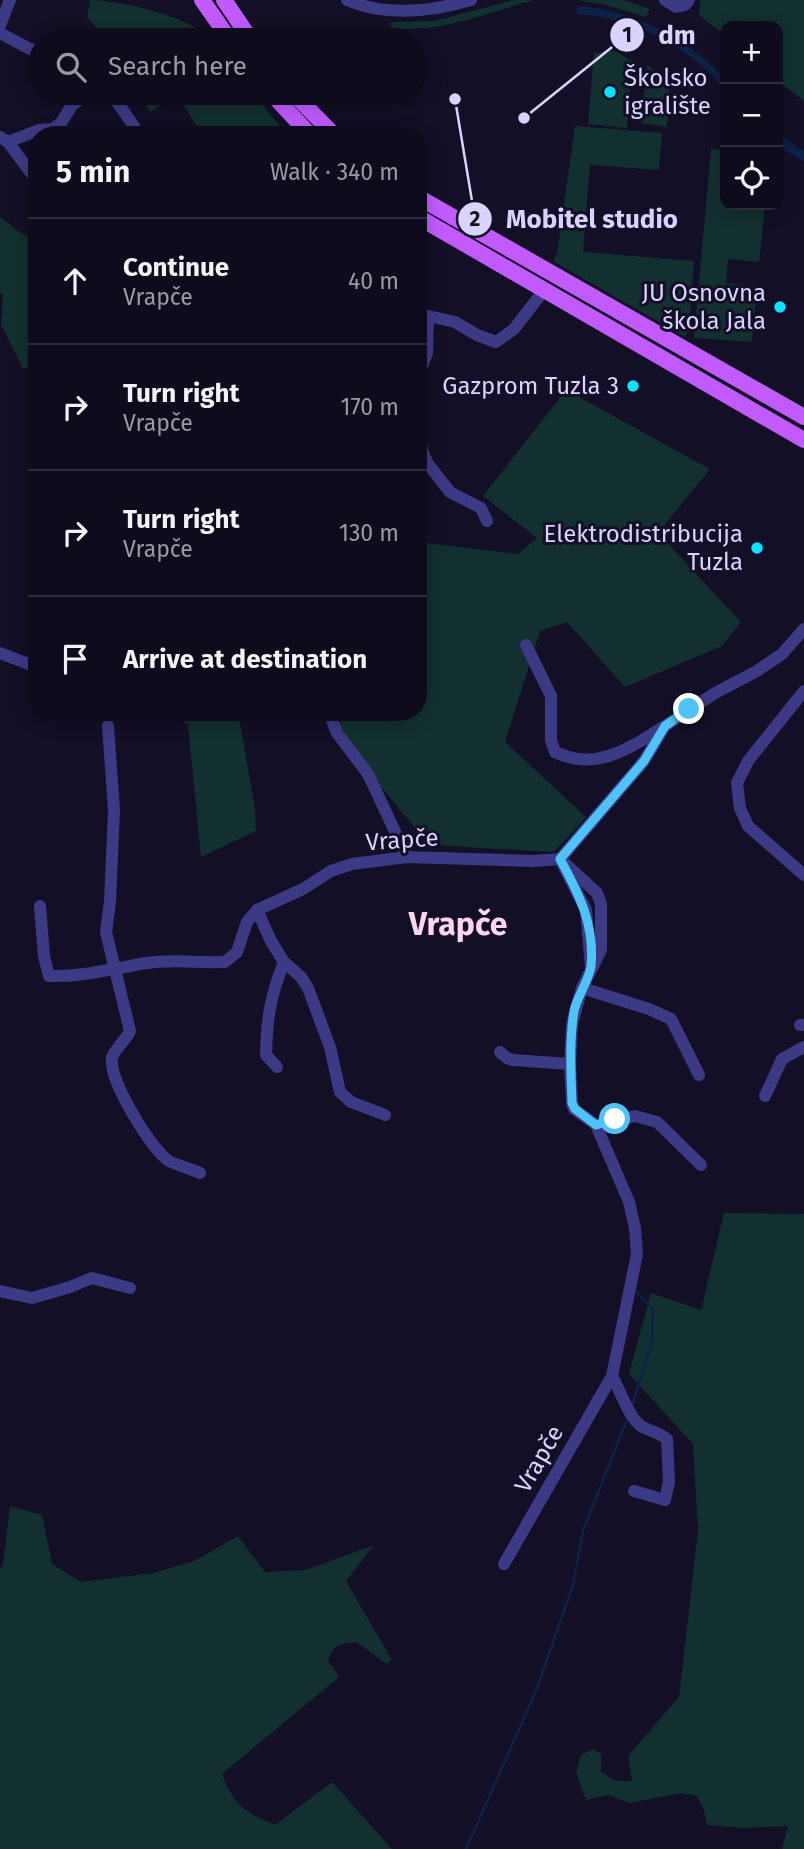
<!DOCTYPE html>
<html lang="en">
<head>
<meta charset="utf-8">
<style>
  :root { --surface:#0e0b1c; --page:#171425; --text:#f1f3f6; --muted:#9b9ba3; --line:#2e2b3b }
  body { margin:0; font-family:"Fira Sans",sans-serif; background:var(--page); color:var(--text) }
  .controls { position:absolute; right:21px; top:21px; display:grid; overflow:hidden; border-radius:14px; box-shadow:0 4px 18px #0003 }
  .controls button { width:63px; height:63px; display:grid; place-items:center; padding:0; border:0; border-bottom:2px solid var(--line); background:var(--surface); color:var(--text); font:35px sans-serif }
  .stop { position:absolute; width:21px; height:21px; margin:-16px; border:5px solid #4fc3f7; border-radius:50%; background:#fff }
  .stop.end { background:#4fc3f7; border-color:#fff; box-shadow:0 2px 7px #0008 }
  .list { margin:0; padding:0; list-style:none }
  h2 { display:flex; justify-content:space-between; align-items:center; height:91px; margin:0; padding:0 28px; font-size:30px }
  h2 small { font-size:23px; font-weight:400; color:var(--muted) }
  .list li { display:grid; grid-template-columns:46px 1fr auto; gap:21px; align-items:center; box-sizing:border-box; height:126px; padding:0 28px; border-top:2px solid var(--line) }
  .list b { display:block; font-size:26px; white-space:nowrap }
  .list p { margin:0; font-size:23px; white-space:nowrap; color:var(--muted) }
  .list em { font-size:23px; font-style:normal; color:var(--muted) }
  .icon { flex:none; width:38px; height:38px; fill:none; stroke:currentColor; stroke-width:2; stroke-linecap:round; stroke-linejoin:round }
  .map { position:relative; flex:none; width:804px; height:1849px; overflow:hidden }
  .search { position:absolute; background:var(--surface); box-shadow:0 4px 18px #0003; left:28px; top:28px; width:399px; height:77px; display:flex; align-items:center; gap:18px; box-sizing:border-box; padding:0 24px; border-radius:38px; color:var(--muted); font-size:26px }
  .panel { position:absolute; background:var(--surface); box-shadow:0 4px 18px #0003; left:28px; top:126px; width:399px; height:595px; border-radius:28px }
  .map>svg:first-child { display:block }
</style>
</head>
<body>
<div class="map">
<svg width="804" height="1849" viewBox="0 0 804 1849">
  <rect width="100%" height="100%" fill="#130f26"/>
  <g fill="#12302f">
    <path d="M90,0c30,0 102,17 121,40h-101l-23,-22z"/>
    <path d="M514,0h20c-46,12 -95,34 -143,28v-6l43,-1z"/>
    <path d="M577,0h47l26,9 -4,8 -40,-12z"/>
    <path d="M700,0h104v101l-26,-20v-55h-53v10l-26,-21z"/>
    <path d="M605,51h10l17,10 -5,67 -39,-4 6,-70z"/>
    <path d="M647,65l23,15 -3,47 -26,-4z"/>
    <path d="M135,93h118l34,42h-85l-25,-41 -26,18z"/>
    <path d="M575,126l87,7 -3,37 -69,-5 -7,87 111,9 -5,69 -4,7 -132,-76 4,-7z"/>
    <path d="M711,149l14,1v55h40l-6,57 -31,-3 -2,24 31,3 -5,56 -58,-4z"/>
    <path d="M0,217l37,28v121l-14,3 -22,-45 2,-29 -3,-2z"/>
    <path d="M566,390l144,79 -52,64 83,89 -19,24 -97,41 -58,-65 -27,9 -35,111 81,75 -32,35 -125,-7 -92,-112 6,-21h75v-170l100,12 19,-16 -54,-42z"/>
    <path d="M172,712h66l17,96 1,23 -55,26 -13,-132z"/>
    <path d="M724,1213l80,1v635h-22l6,-23 -46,2 -35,-3 -3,-15 -7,-14 -16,-3 -51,10 -22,-8 -22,5 -10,-28 5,-17 12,-6 8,5v18l15,9h16l-4,-25 51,-59 19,-166 -5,-87 -64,-70 22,-81 50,17z"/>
    <path d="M10,1506l32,9 10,49 29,18 72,-9 41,-12 44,-25 27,36 41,-2 68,-25 -28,36 46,79 -6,4 -29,-22c-17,2 -25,2 -29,20l6,6 5,9 -117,97c13,33 22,37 53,51l57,-43 60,67h-392v-280l3,-4z"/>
  </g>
  <g fill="#0c2248">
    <path d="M577,6c58,4 108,32 148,72v11c-39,-44 -90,-71 -149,-75z"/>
    <path d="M778,134l26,18v10l-26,-16z"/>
  </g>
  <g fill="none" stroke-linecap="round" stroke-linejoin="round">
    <g stroke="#0c2248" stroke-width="2.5">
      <path d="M631,1408l21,-65 1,-34 -19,-20"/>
      <path d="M466,1849l70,-158 37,-106 10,-54 45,-114"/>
    </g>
    <g stroke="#3d3a85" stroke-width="12">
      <path d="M347,0c39,17 83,12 124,0"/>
      <path d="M665,0l11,7 9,-2 4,-5"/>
      <path d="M0,25l10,-25"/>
      <path d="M0,33l30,16 10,2"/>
      <path d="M111,93l29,42"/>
      <path d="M0,137l8,5 29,39"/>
      <path d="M8,142l31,-12 13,-1 9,-6 11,-18 18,-12"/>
      <path d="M418,376l9,-23 1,-37 27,6 22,13 19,7 18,-13 31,-40"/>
      <path d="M418,417l4,33 6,14 22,28 31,16 6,13"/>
      <path d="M526,645l25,51v44l4,12c41,20 75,-4 108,-25"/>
      <path d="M0,653l34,13"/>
      <path d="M804,691l-56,70 -11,22 3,25 8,18 56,49"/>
      <path d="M329,712l8,21 31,41 39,83"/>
      <path d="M108,726l6,84 -4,92 -4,30 24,99c-4,9 -16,19 -18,27 -4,21 40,93 57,103 10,5 22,8 31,12"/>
      <path d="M40,906l4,50 5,20c34,1 65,-8 98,-13 26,-4 52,0 78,-1l12,-10 10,-30 10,-12 46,-21 28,-18 21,-7 55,-7 126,4 27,-2 26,51 5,58"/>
      <path d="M257,910l14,31 13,21 17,15 7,11 22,59 10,45 11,10 34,13"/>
      <path d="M582,988l67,21 22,10 28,56"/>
      <path d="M800,1025h4"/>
      <path d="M500,1052l7,6 6,2 57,4"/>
      <path d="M277,1067l-11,-12c1,-37 4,-58 18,-93"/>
      <path d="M765,1096l17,-37 22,-12"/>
      <path d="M596,1125l39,-9 22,6 44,43"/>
      <path d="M0,1291l32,7 38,-11 22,-9 38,10"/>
      <path d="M612,1376c7,12 18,44 29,50 9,5 18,7 26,13l2,42 -4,19 -31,-9"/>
      <path d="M504,1564l108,-188 25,-122 -2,-26 -6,-26 -33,-77 -22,-16 -2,-6 -2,-39 2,-40 10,-36 19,-38v-46l-4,-11 -37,-34 84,-98 21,-35 50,-33 42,-22 25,-17 22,-25"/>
    </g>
    <g stroke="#c25bff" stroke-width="16">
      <path d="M202,0l28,40"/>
      <path d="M224,0l27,40"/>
      <path d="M271,93l39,42"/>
      <path d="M293,93l41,42"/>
      <path d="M418,197l386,220"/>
      <path d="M418,217l386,223"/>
    </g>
  </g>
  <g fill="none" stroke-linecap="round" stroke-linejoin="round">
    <path stroke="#4fc3f7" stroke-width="9" d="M615,1119l-19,6 -21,-16 -3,-6c-1,-30 -3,-61 2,-92 3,-15 15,-30 17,-45 4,-41 -12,-72 -31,-107l84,-98 21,-35 24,-17"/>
  </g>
  <g fill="#00e5ff" stroke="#130f26" stroke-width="2.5">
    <circle cx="610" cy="92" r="7"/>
    <circle cx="780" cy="307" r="7"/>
    <circle cx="633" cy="386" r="7"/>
    <circle cx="757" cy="548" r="7"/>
  </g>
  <g text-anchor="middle" stroke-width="6" stroke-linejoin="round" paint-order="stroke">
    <g font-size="24" fill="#d9d4ff" stroke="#130f26" text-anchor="end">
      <text x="624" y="86" text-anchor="start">Školsko<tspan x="624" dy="28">igralište</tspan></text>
      <text x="766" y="301">JU Osnovna<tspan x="766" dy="28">škola Jala</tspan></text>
      <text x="619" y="394">Gazprom Tuzla 3</text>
      <text x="743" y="542">Elektrodistribucija<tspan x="743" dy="28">Tuzla</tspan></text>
    </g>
    <g font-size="24" fill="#d9d4ff" stroke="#130f26">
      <text transform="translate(402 840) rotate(-4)" y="8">Vrapče</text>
      <text transform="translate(539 1459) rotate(-60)" y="8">Vrapče</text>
    </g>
    <g font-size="32" font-weight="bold" fill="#ffd6f0" stroke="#130f26">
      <text x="458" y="935">Vrapče</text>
    </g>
  </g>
  <path fill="none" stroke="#d9d4ff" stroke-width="2.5" d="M524 118L627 35M455 99L475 219"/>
  <g fill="#d9d4ff" stroke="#130f26" stroke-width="2.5">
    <circle cx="524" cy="118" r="7"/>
    <circle cx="455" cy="99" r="7"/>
    <circle cx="627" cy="35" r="18"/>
    <circle cx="475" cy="219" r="18"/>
  </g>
  <g font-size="21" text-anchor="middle" font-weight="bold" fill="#111">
    <text x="627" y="42">1</text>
    <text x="475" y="226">2</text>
  </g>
  <g font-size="26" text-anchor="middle" font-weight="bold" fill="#d9d4ff" stroke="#130f26" stroke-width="6" stroke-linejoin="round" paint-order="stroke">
    <text x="677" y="44">dm</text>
    <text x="592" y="228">Mobitel studio</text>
  </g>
</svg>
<div class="controls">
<button>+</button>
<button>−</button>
<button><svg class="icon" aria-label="locate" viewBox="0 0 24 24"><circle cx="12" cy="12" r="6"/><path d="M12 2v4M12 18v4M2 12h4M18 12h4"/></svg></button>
</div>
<div class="stop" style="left:615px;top:1119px"></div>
<div class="stop end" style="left:689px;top:709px"></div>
<div class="search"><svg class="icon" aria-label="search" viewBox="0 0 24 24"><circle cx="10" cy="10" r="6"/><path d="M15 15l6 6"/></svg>Search here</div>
<section class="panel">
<h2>5 min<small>Walk · 340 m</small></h2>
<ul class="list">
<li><svg class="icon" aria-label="ahead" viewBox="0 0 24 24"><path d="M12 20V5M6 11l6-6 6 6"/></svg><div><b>Continue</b><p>Vrapče</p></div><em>40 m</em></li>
<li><svg class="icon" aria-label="right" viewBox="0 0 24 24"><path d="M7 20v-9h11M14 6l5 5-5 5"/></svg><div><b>Turn right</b><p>Vrapče</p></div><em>170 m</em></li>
<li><svg class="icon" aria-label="right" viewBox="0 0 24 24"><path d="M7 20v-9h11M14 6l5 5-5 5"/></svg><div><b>Turn right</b><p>Vrapče</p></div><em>130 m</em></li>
<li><svg class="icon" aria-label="arrive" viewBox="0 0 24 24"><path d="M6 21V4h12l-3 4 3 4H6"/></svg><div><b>Arrive at destination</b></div></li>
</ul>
</section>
</div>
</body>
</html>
